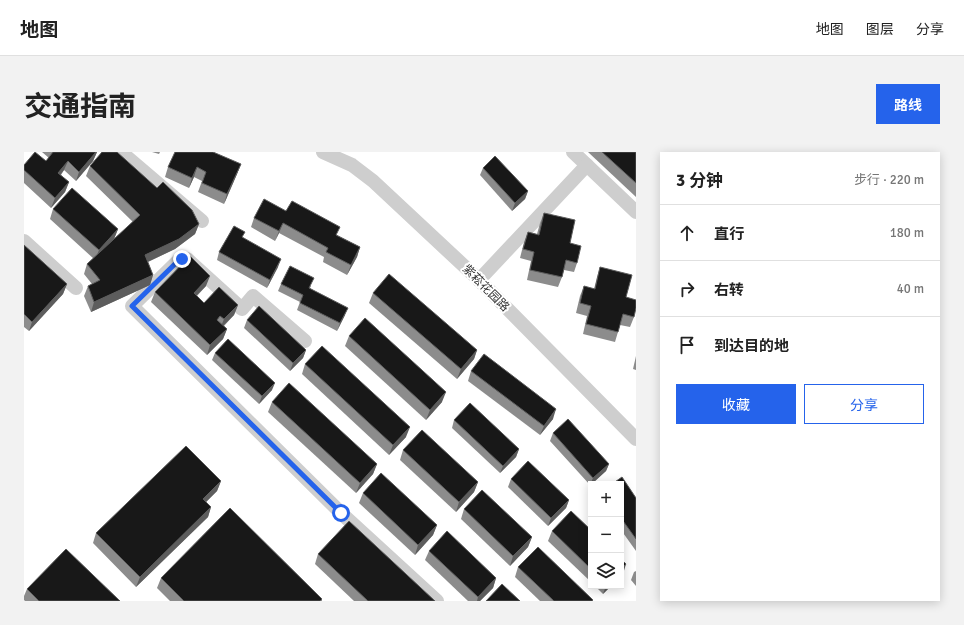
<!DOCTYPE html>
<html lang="zh">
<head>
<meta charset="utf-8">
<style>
  :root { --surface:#fff; --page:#f2f2f2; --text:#222; --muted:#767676; --line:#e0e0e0; --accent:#2563eb }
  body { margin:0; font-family:Signika,"Noto Sans SC",sans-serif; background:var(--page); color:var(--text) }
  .controls { position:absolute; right:12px; bottom:12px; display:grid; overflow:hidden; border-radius:0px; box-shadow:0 2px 10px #0003 }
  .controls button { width:36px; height:36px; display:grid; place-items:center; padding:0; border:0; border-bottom:1px solid var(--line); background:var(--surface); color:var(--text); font:20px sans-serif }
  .stop { position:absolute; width:12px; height:12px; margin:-9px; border:3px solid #2563eb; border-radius:50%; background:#fff }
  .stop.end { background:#2563eb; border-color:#fff; box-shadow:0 1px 4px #0008 }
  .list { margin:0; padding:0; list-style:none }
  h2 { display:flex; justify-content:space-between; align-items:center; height:52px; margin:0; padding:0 16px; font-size:17px }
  h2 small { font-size:13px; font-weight:400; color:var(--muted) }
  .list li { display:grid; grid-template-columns:26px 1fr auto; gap:12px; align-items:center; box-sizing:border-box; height:56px; padding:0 16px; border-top:1px solid var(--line) }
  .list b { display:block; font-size:15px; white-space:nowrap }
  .list em { font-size:13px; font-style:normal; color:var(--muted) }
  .actions { display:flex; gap:8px; padding:12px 16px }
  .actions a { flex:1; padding:9px 0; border:1px solid var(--accent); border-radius:0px; text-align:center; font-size:14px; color:var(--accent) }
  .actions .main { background:var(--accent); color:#fff }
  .icon { flex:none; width:22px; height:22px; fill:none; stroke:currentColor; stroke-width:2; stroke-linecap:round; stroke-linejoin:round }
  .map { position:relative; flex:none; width:612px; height:449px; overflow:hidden; border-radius:0px }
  header { display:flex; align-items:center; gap:24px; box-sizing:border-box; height:56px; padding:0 20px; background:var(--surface); border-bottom:1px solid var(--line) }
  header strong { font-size:19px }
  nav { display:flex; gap:22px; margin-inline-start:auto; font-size:14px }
  .intro { display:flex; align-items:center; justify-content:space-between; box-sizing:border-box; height:96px; padding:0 24px }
  h1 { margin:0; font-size:28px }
  .button { padding:10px 18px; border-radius:0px; background:var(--accent); color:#fff; font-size:14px; font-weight:700 }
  main { display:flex; gap:24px; padding:0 24px }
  aside { flex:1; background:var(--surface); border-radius:0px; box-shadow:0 2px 10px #0003 }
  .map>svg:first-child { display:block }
</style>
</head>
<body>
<header>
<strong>地图</strong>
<nav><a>地图</a><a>图层</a><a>分享</a></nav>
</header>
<div class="intro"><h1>交通指南</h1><a class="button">路线</a></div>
<main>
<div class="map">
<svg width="612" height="449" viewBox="0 0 612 449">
  <rect width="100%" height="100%" fill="#fff"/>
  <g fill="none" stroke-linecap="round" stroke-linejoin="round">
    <g stroke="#cecece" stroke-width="14">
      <path d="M97,0l81,69"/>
      <path d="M299,0l29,13 21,16 106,99 157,159"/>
      <path d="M549,0l63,60"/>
      <path d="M0,89l52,47"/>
      <path d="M455,128l108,-115"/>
      <path d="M281,189l-52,-45 -11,13 -55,-50h-5l-4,2 -46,45 209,207 96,88"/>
    </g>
  </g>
  <g fill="#8c8c8c">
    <path d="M18,0h55l-4,9 -17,20 -12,-11 -3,5 8,7 -4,10 -14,16 -27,-25v-18l22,-4 3,-3z"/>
    <path d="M128,0h8l-1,2z"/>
    <path d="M564,0h48v45z"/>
    <path d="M217,12l-4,10 -13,30 -26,-12 4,-11 -8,-4 -5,11 -24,-11 3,-10z"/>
    <path d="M66,14l109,58 -4,10 -20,15 -27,13 5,13 -3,10 -59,27 -7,-16 4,-10 4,-2 -8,-10 3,-10 7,-5 -44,-40 3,-10 65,20 -4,10 19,-17 -47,-46z"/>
    <path d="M459,16l45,23 -3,8 -13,12 -32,-36z"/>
    <path d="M262,59l51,24 23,12 -3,10 -10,18 -24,-13 1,-5 -45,-24 -4,8 -24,-14 3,-9z"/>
    <path d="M520,61l26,30 7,20 -3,9 -10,-2 -2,7 -4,10 -31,-7 4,-19 -11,-3 4,-16 4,-10 9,2 3,-11z"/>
    <path d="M219,86l35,29 -11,21 -50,-28 2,-8z"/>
    <path d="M0,93l43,39 -4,10 -34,37 -5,-4z"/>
    <path d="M576,115l26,30 8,20 -4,10 -10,-2 -5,17 -32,-8 4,-18 -11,-3 4,-17 4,-10 10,3 3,-12z"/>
    <path d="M257,132l30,2 -1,2 35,27 -8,16 -40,-21 3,-8 -22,-11z"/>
    <path d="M182,134l-9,10 7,7 34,2 -4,10 -10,11 3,3 -4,10 -16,16 -56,-53 4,-10z"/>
    <path d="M349,141l104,57 -3,9 -17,20 -88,-76z"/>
    <path d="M223,168l59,30 -3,8 -13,13 -46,-43z"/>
    <path d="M325,184l93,66 -16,18 -81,-74z"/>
    <path d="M191,201l57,37 -13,14 -47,-44z"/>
    <path d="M612,204v14l-3,-1z"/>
    <path d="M281,212l101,73 -17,18 -87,-81z"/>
    <path d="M447,219l82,48 -13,16 -72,-54z"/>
    <path d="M248,250l105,62 -4,10 -17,19 -88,-81z"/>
    <path d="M430,268l65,29 -3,8 -16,16 -48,-45z"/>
    <path d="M529,281l56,31 -3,7 -15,13 -1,1 -40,-44z"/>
    <path d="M379,298l75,32 -4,10 -18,20 -56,-52z"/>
    <path d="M487,327l58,21 -3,8 -18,18 -40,-39z"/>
    <path d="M197,329l-4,10 -11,11 5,5 -3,10 -72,70 -43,-44 3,-10z"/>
    <path d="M597,332l15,14v53l-15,-21z"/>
    <path d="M339,341l74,32 -4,10 -18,20 -56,-52z"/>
    <path d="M440,357l68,28 -4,10 -18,19 -49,-47z"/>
    <path d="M567,378v52l-43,-41 4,-10z"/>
    <path d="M405,399l67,27 -3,10 -13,13h-12l-43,-41z"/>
    <path d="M294,402l117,47h-81l-39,-37z"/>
    <path d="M494,415l75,34h-53l-25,-24z"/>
    <path d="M612,419v15l-5,-6 3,-8z"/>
    <path d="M137,426l161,21v2h-152l-13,-13z"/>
    <path d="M571,434h16l-8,8z"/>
    <path d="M3,437l93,12h-95l-1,-1v-4z"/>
  </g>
  <g fill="#5d5d5d">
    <path d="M72,0h1l-4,9 -17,20 3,-9z"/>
    <path d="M44,9l-4,9 -10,13 4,-10z"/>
    <path d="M217,12l-4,10 -13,30 3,-10z"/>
    <path d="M173,15l-3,10 -5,11 3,-10z"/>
    <path d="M45,30l-4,10 -14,16 4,-10z"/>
    <path d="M504,39l-3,8 -13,12 3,-8z"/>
    <path d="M259,71l-4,10 -4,8 4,-10z"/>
    <path d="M175,72l-4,10 -20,15 -34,16 4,-10z"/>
    <path d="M94,77l-4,10 -19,21 4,-10z"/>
    <path d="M336,95l-3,10 -10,18 4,-10z"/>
    <path d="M257,107l-3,8 -11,21 3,-8z"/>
    <path d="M129,123l-3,10 -59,27 3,-10z"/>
    <path d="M186,124l-4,10 -16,16 4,-9z"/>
    <path d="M43,132l-4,10 -34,37 3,-9z"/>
    <path d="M214,153l-4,10 -14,14 4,-10z"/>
    <path d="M324,156l-3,7 -8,16 3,-8z"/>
    <path d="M203,177l-4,10 -16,16 3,-10z"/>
    <path d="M282,198l-3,8 -13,13 3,-8z"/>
    <path d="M453,198l-3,9 -17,20 4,-10z"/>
    <path d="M251,231l-3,7 -13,14 3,-8z"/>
    <path d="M422,240l-4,10 -16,18 4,-10z"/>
    <path d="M532,257l-3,10 -13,16 4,-9z"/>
    <path d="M386,275l-4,10 -17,18 4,-10z"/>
    <path d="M495,297l-3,8 -16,16 3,-7z"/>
    <path d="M353,312l-4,10 -17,19 4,-10z"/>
    <path d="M585,312l-3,7 -14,13h-1l-1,1 3,-7z"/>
    <path d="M197,329l-4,10 -18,18 4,-10z"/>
    <path d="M454,330l-4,10 -18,20 3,-10z"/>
    <path d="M545,348l-3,8 -18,18 3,-8z"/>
    <path d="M187,355l-3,10 -72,70 4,-10z"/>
    <path d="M413,373l-4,10 -18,20 3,-10z"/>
    <path d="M508,385l-4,10 -18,19 3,-10z"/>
    <path d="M602,412l-3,10 -2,2v-6z"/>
    <path d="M472,426l-3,10 -13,13h-3l1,-4z"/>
    <path d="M582,434h5l-8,8z"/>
  </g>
  <g fill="#181818" stroke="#5d5d5d">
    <path d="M11,0l11,9 7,-9h43l-17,20 -11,-11 -10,12 11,9 -14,16 -31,-28v-5z"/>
    <path d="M78,0h15l40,36 6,-6 29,28 7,14 -20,15 -34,16 8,20 -59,27 -6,-16 12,-6 -13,-16 53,-49 -50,-49z"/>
    <path d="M151,0h38l28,12 -14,30 -25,-11 4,-11 -9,-5 -5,11 -24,-11z"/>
    <path d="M578,0h34v31z"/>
    <path d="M471,4l33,35 -13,12 -32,-35z"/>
    <path d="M48,36l46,41 -19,21 -46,-41z"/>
    <path d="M240,47l22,12 6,-10 48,26 -4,8 24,12 -9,18 -25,-13 2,-4 -45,-25 -4,8 -25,-13z"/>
    <path d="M520,61l31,7 -5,23 11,3 -4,17 -11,-3 -4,17 -32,-7 4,-18 -11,-3 5,-17 11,3z"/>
    <path d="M210,74l11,6 -3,5 39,22 -11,21 -51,-28z"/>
    <path d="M0,93l43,39 -35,38 -8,-8z"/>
    <path d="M166,104l20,20 -16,17 10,10 15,-16 19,18 -14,14 -4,-3 -3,4 10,9 -17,16 -55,-53z"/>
    <path d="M266,114l24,12 -5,10 39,20 -8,15 -40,-20 3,-8 -22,-11z"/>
    <path d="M576,115l32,8 -6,22 10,3v8l-2,9 -11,-3 -5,18 -32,-8 5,-18 -11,-3 4,-17 11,3z"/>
    <path d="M365,122l88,76 -16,19 -88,-76z"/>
    <path d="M235,154l47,44 -13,13 -46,-43z"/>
    <path d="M341,166l81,74 -16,18 -81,-74z"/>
    <path d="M204,187l47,44 -13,13 -47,-43z"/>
    <path d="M298,194l88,81 -17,18 -88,-81z"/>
    <path d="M460,202l72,55 -12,17 -73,-55z"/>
    <path d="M265,231l88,81 -17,19 -88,-81z"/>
    <path d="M446,251l49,46 -16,17 -49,-46z"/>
    <path d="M544,267l41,45 -16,14 -40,-45z"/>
    <path d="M398,278l56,52 -19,20 -56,-52z"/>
    <path d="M162,294l35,35 -18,18 8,8 -71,70 -44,-44z"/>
    <path d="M504,309l41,39 -18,18 -40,-39z"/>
    <path d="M357,321l56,52 -19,20 -55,-52z"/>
    <path d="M598,325l14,21v41l-15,-21v-34h-9z"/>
    <path d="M458,338l50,47 -19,19 -49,-47z"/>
    <path d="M206,356l92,91 -2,2h-136l-23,-23z"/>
    <path d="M547,359l20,19v39l-39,-38z"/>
    <path d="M325,369l86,80h-67l-50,-47z"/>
    <path d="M423,379l49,47 -18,19 -49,-46z"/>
    <path d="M514,395l55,53 -1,1h-38l-36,-34z"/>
    <path d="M42,397l54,52h-81l-12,-12z"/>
    <path d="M597,407l5,5 -5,6z"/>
    <path d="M478,432l18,17h-34z"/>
  </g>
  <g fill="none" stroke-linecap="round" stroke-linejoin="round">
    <path stroke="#2563eb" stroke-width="5" d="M158,107l-4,2 -46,45 209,207"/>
  </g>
  <g text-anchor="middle" stroke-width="4" stroke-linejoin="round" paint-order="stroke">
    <g font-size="12" fill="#313131" stroke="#fff">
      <text transform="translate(462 136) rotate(45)" y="4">紫菘花园路</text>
    </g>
  </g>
</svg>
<div class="controls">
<button>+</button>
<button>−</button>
<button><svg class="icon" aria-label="layers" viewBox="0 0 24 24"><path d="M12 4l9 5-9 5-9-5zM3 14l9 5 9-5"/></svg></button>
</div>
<div class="stop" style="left:317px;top:361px"></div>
<div class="stop end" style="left:158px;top:107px"></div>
</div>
<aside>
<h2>3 分钟<small>步行 · 220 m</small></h2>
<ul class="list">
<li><svg class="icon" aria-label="ahead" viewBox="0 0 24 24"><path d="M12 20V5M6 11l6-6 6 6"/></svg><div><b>直行</b></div><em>180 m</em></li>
<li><svg class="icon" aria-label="right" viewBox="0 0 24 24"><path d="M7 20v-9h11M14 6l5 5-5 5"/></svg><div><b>右转</b></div><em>40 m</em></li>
<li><svg class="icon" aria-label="arrive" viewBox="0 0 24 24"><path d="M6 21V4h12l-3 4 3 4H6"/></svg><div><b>到达目的地</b></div></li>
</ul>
<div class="actions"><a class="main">收藏</a><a>分享</a></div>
</aside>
</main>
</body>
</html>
